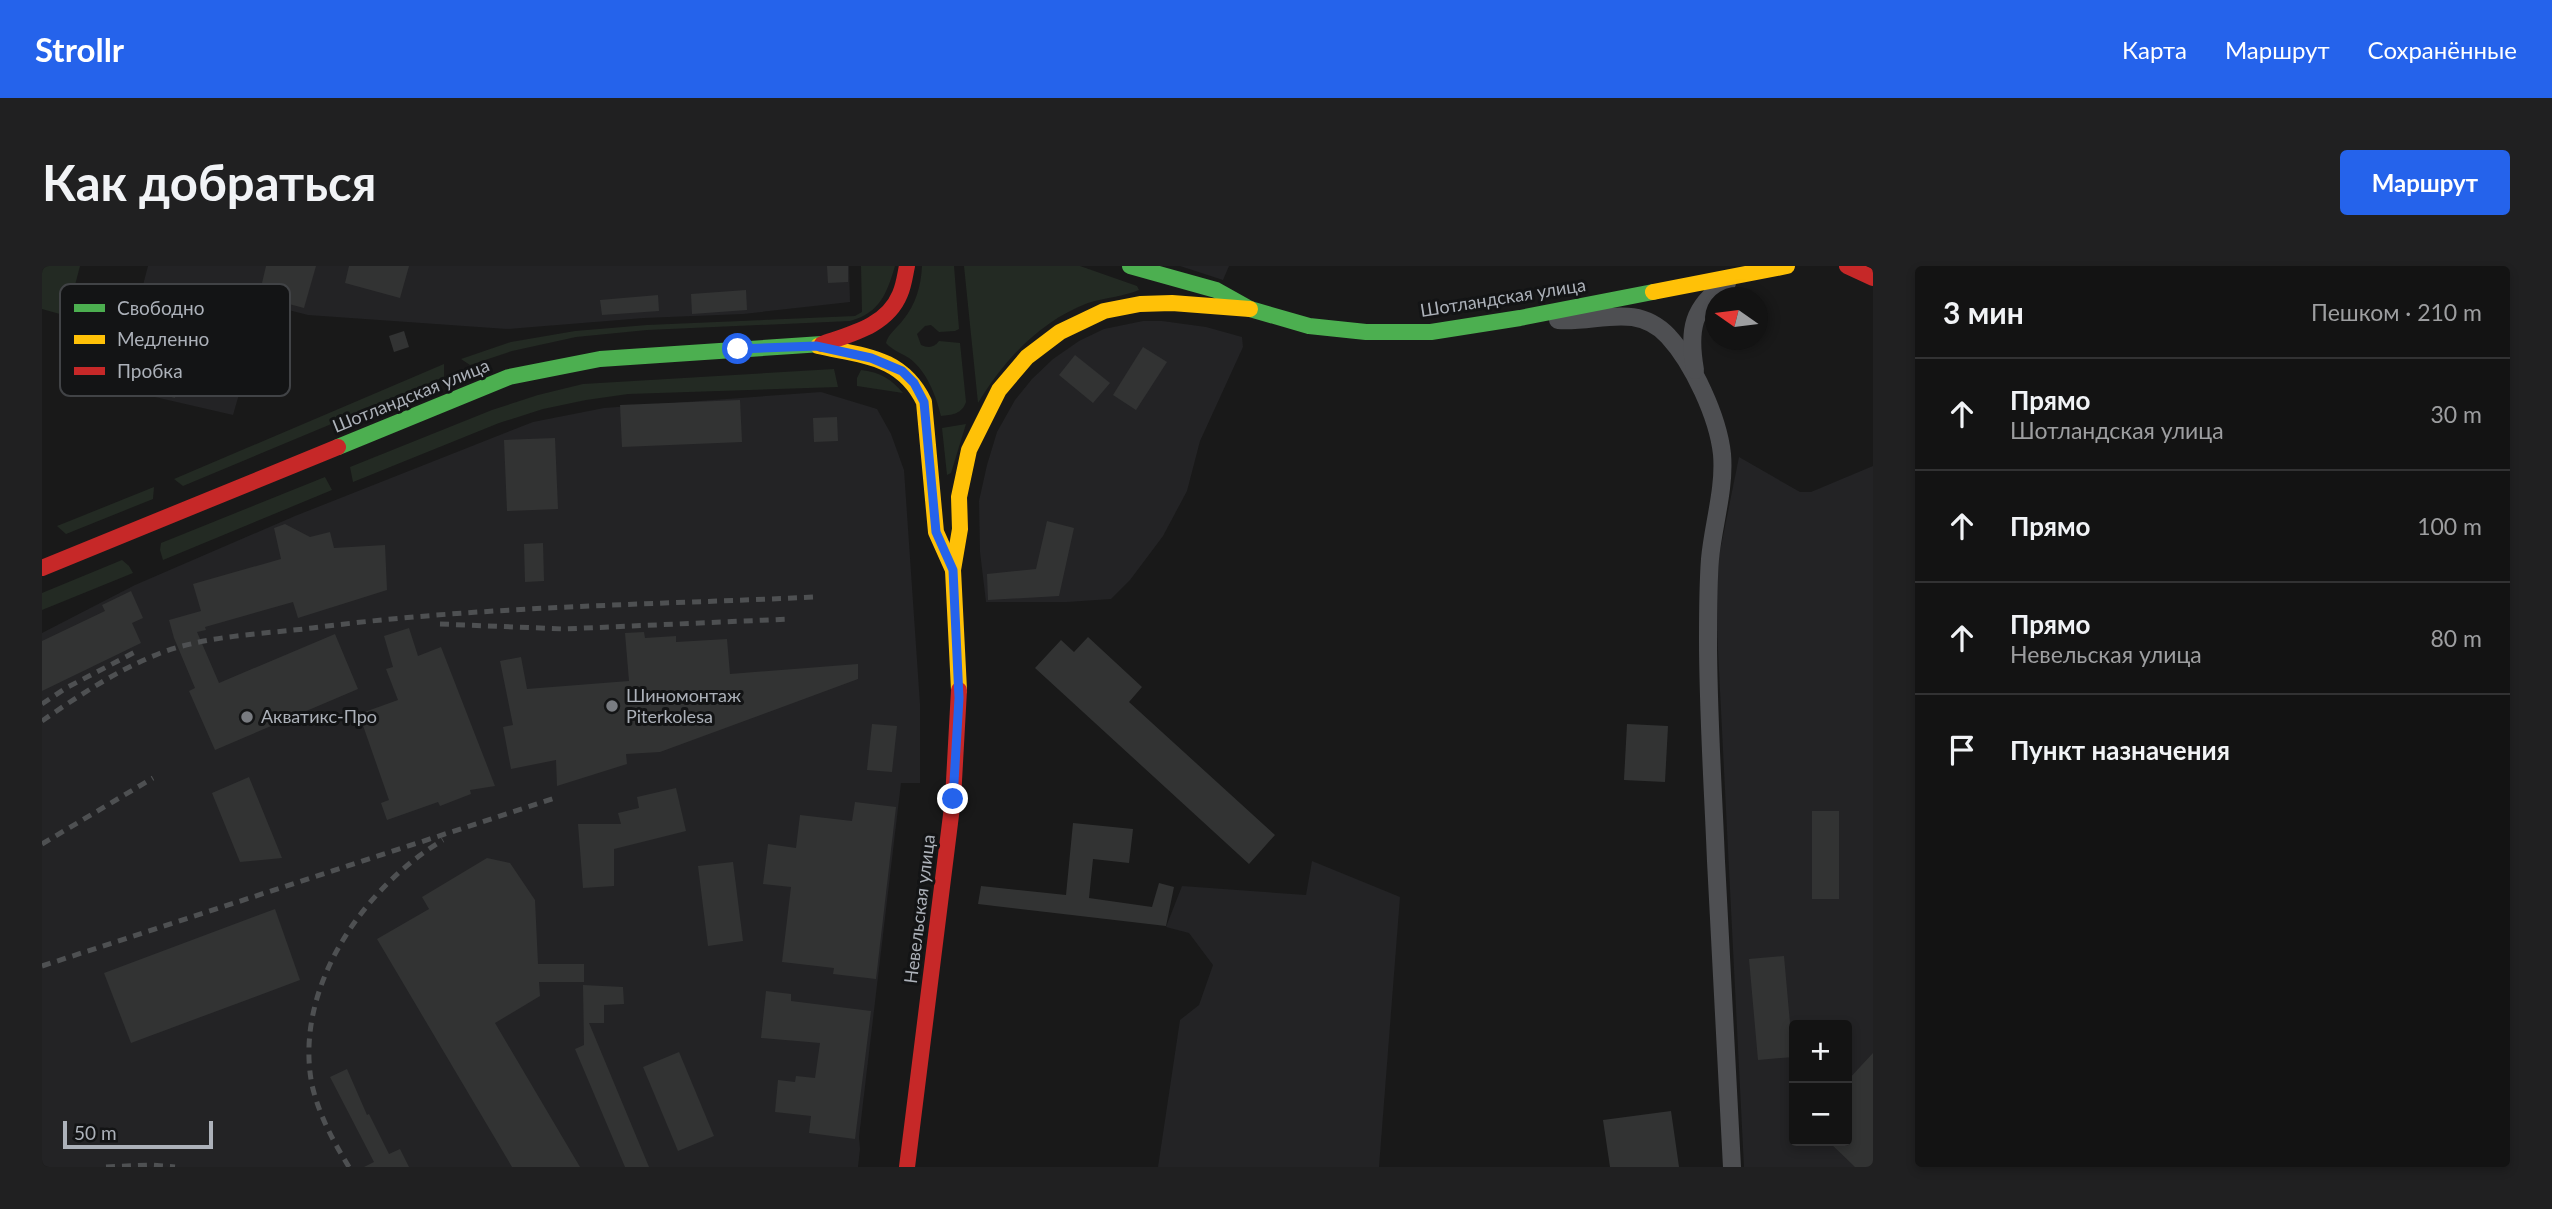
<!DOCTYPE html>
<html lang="ru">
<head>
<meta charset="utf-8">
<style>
  :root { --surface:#131313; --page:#202021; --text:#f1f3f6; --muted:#9d9ea0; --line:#323233; --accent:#2563eb }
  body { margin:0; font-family:Lato,sans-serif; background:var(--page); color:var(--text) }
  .controls { position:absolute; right:21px; bottom:21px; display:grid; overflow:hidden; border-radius:7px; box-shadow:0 4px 10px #0003 }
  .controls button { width:63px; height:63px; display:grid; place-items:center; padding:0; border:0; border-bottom:2px solid var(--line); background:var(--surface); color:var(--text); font:35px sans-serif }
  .compass { position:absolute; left:1663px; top:21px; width:63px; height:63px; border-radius:50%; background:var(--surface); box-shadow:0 4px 10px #0003; rotate:284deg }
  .scale { position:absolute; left:21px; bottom:18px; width:150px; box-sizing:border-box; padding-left:7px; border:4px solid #acb1b9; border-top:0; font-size:19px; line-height:24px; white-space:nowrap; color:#acb1b9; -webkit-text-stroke:5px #131415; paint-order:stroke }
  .stop { position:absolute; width:21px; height:21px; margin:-16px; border:5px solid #2563eb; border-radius:50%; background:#fff }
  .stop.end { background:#2563eb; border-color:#fff; box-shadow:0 2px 7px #0008 }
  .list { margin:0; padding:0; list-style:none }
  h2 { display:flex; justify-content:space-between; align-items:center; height:91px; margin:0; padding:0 28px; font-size:30px }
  h2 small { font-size:23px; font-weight:400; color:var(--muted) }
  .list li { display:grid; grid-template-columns:46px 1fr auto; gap:21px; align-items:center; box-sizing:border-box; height:112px; padding:0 28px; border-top:2px solid var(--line) }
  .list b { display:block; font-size:26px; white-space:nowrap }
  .list p { margin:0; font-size:23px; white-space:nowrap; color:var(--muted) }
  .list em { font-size:23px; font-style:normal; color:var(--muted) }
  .icon { flex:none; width:38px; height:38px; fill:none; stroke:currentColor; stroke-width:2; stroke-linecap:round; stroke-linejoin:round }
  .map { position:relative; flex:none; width:1831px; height:901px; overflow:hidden; border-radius:7px }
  header { display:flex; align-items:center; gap:42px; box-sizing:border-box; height:98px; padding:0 35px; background:var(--accent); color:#fff }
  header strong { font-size:33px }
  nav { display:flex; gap:38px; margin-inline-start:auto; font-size:24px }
  .intro { display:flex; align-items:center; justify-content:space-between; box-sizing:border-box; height:168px; padding:0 42px }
  h1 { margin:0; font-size:49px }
  .button { padding:18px 32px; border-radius:7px; background:var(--accent); color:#fff; font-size:24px; font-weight:700 }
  main { display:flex; gap:42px; padding:0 42px }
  aside { flex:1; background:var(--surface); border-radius:7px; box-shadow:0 4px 10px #0003 }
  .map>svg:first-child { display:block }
</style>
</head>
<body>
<header>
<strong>Strollr</strong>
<nav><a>Карта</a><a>Маршрут</a><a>Сохранённые</a></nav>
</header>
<div class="intro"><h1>Как добраться</h1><a class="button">Маршрут</a></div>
<main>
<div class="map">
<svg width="1831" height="901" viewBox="0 0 1831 901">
  <rect width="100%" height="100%" fill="#191919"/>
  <g fill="#232325" fill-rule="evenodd">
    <path d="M106,0h701l1,36 -107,12 -99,4 -137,11 -199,-14 -43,-11 -32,111 -117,-27z"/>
    <path d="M1138,0h49l-6,14z"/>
    <path d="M1101,55h19l44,6 36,10 1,10 -43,94 -13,50 -24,45 -33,44 -19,19 -44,3h-81l-6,-50 -1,-51 8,-36 10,-33 18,-32 17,-21 21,-20 26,-18 25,-12z"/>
    <path d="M779,126l56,17 14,25 13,36 16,234v79h-19l-42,354 1,12 -2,18h-816v-534l93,-48 160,-69 238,-94 71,-14z"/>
    <path d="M1697,191l61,35h11l62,-26v701h-129l-28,-556 3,-55zM1752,759h53v116h-53z"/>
    <path d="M1270,595l88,36 -21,270h-221l22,-147 19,-15 14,-40 -24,-32 -23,-6 16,-41 124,9z"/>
  </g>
  <g fill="#232a23">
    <path d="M0,0h38l-13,50 -25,-7z"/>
    <path d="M819,0h34c-8,27 -15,47 -45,55l-203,9 -71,7 -64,14 -42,14 -9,-6 50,-17 64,-11 72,-6 208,-9 7,-4z"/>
    <path d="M880,0h32l5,63 -4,2 -16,1 -8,-7 -6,1 -8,8 4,11c7,3 13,3 18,-4l21,2 6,59c-4,12 -14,13 -25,14 -5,-20 -14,-45 -32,-58 -8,-5 -17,-8 -23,-15 2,-9 11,-15 17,-23 13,-16 18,-34 19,-54z"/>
    <path d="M922,0h116l57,20 2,4c-13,6 -36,8 -51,13 -48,18 -84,57 -110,100z"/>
    <path d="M402,98v13l-261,109 -9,-7z"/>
    <path d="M792,103l4,18 -210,7 -42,6 -43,9 -44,14 -146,59 -3,-15 142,-57 46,-15 45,-11z"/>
    <path d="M819,104c19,2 30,9 42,23l-46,-7v-8z"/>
    <path d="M924,158l-15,49 -4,2 -5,-47z"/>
    <path d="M283,211l7,13 -169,70 -3,-10 1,-7z"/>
    <path d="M112,221l-1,12 -87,35 -9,-8z"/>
    <path d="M80,294l7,6 4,7 -91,37v-17z"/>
  </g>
  <g fill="#323333">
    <path d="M224,0h50l-12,42 -45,-12z"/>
    <path d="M307,0h60l-9,32 -55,-15z"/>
    <path d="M785,0h21v16l-20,1z"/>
    <path d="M704,24l1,20 -55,4 -1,-20z"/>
    <path d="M616,29l1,16 -57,4 -2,-15z"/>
    <path d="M93,64l54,14 -14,54 -54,-14z"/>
    <path d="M362,65l5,16 -15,5 -5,-16z"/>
    <path d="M1101,81l24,15 -31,48 -23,-15z"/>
    <path d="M1033,89l35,28 -17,20 -34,-28z"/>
    <path d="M698,134l2,42 -120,5 -2,-42z"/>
    <path d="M795,151l1,24 -24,1 -1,-24z"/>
    <path d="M513,172l3,71 -51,2 -3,-71z"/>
    <path d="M1005,255l27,7 -15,68 -71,4 -1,-26 49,-5z"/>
    <path d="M243,258l25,13 20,-5 4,16 51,-3 2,45 -89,28 -5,-16 -88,25 1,3 -9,2 22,51 116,-49 23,55 -143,61 -26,-59 6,-3 -21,-50 -5,-18 32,-9 -8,-27 88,-25 -7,-31z"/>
    <path d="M501,277l1,38 -19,1 -1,-38z"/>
    <path d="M89,325l12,27 -11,5 9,20 -99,48v-50l63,-30 -3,-6z"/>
    <path d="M367,362l9,28 23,-9 54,139 -25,4 1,4 -31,12 -2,-4 -51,18 -6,-17 8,-3 -30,-86 39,-14 -12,-31 7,-2 -9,-31z"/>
    <path d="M602,366l1,6 31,-2v6l51,-3 3,35 128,-10v15l-198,73 -34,2 1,10 -70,22 -1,-26 -45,9 -8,-42 10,-2 -13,-64 21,-4 6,32 102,-8 -4,-48z"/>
    <path d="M1046,371l54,50 -13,15 146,133 -26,29 -214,-196 26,-28 13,12z"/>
    <path d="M830,458l25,2 -5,46 -25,-2z"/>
    <path d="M1585,458l41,2 -3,56 -41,-2z"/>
    <path d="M207,511l33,81 -42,4 -28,-69z"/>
    <path d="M634,522l10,43 -72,18v37l-31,2 -5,-64h43l-3,-11 21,-5 -2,-11z"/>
    <path d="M813,536l41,5 -20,172 -43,-5 1,-6 -52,-6 9,-75 -28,-3 5,-40 28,4 4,-33 52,6z"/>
    <rect x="1770" y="545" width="27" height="88"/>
    <path d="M1031,557l60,6 -4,34 -36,-4 -4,39 63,9 7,-24 15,4 -8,39 -188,-22 3,-18 85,9z"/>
    <path d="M445,592l23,5 25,37 3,64h46v18h-45l1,14 -45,27 85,144h-68l-135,-228 52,-30 -7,-12z"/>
    <path d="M691,596l10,79 -35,5 -10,-80z"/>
    <path d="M233,643l25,71 -169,63 -27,-70z"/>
    <path d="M1742,690l9,101 -35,3 -9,-101z"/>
    <path d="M541,719l40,2 1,17 -20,1v18h-15l60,144h-24l-50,-118 9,-4z"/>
    <path d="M724,725l25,3v7l80,10 -16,128 -46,-6 2,-17 -36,-4 3,-32 17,2 1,-6 19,2 5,-35 -59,-5z"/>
    <path d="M637,786l35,84 -36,15 -35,-84z"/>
    <path d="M1831,787v114h-18l-27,-26h19v-60z"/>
    <path d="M305,803l20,46 2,-1 20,40 11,-5 9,18h-45l10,-5 -44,-85z"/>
    <path d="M1629,845l8,56h-69l-7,-47z"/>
  </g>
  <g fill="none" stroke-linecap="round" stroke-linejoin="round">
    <g stroke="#4e4f52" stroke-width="18">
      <path d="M1516,54c40,3 78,-18 110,16 25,27 50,81 54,118 3,35 -9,71 -12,105 -2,27 -2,54 -2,80 0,74 5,148 8,222 6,102 11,204 16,306"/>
      <path d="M1653,104c-7,-40 -3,-63 32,-87"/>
    </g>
    <g stroke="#4caf50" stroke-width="16">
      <path d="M1088,0l86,24 34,19 59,17 57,6h65l89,-14 133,-26"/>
      <path d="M296,181l171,-70 91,-18 222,-15"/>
    </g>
    <g stroke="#ffc107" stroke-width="16">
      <path d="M1611,26l134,-26"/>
      <path d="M776,80c45,10 84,10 106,56l12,130 17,38"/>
      <path d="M917,424l-6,-120 7,-41 -1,-32 10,-47 30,-60 28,-33 33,-25 44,-21 36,-7 32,-1 78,6"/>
    </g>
    <g stroke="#c62828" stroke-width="16">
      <path d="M1805,0l26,12"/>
      <path d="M780,78c29,-10 65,-18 78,-50 4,-9 5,-19 7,-28"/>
      <path d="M0,302l296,-121"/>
      <path d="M865,901l46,-368 6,-109"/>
    </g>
    <g stroke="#4e5052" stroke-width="5" stroke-dasharray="9 7" stroke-linecap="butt">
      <path d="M398,358l124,5 226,-10"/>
      <path d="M0,438l24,-16 71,-37"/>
      <path d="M0,455c39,-27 80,-54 124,-70 47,-16 98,-17 146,-23 167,-22 335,-23 503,-31"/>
      <path d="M0,578l111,-66"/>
      <path d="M0,700l513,-168"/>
      <path d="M64,901l44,-2 25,2"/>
      <path d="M307,901c-16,-26 -30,-52 -37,-82 -19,-97 52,-198 131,-245"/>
    </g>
  </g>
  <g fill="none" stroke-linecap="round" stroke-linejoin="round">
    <path stroke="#2563eb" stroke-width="9" d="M696,83l78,-3 55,12 31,13 12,12 10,19 12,130 17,38 6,128 -6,101"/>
  </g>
  <g fill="#797c81" stroke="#131415" stroke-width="2.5">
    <circle cx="570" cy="440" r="7"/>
    <circle cx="205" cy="451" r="7"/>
  </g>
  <g text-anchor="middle" stroke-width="6" stroke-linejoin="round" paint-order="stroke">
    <g font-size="18" fill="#acb1b9" stroke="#131415">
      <text transform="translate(1461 32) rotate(-9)" y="6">Шотландская улица</text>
      <text transform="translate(369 130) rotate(-22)" y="6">Шотландская улица</text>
      <text transform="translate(878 643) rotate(-83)" y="6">Невельская улица</text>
    </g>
    <g font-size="18" fill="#acb1b9" stroke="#131415" text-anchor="start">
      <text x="584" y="436">Шиномонтаж<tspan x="584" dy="21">Piterkolesa</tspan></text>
      <text x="219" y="457">Акватикс-Про</text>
    </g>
  </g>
  <rect x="18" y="18" width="230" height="112" rx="10" fill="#131415" stroke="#414346" stroke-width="2"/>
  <rect x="32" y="38" width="31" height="8" fill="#4caf50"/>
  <rect x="32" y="69" width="31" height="9" fill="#ffc107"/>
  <rect x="32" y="101" width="31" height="8" fill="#c62828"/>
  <g font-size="19" fill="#acb1b9">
    <text x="75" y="49">Свободно</text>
    <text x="75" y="80">Медленно</text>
    <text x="75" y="112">Пробка</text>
  </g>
</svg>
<div class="controls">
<button>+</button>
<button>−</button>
</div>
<svg class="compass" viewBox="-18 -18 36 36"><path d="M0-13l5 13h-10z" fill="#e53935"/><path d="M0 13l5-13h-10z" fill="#9d9ea0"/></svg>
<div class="scale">50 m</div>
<div class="stop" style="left:696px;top:83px"></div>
<div class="stop end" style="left:911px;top:533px"></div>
</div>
<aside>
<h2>3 мин<small>Пешком · 210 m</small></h2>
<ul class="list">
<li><svg class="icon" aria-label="ahead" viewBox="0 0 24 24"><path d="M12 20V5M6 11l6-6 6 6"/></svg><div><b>Прямо</b><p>Шотландская улица</p></div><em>30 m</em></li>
<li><svg class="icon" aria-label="ahead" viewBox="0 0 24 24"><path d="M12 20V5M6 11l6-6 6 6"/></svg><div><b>Прямо</b></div><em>100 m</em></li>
<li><svg class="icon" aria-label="ahead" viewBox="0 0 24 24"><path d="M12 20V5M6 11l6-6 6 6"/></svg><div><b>Прямо</b><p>Невельская улица</p></div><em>80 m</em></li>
<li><svg class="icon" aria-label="arrive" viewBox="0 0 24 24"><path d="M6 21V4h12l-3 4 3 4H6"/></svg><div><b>Пункт назначения</b></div></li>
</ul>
</aside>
</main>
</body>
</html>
